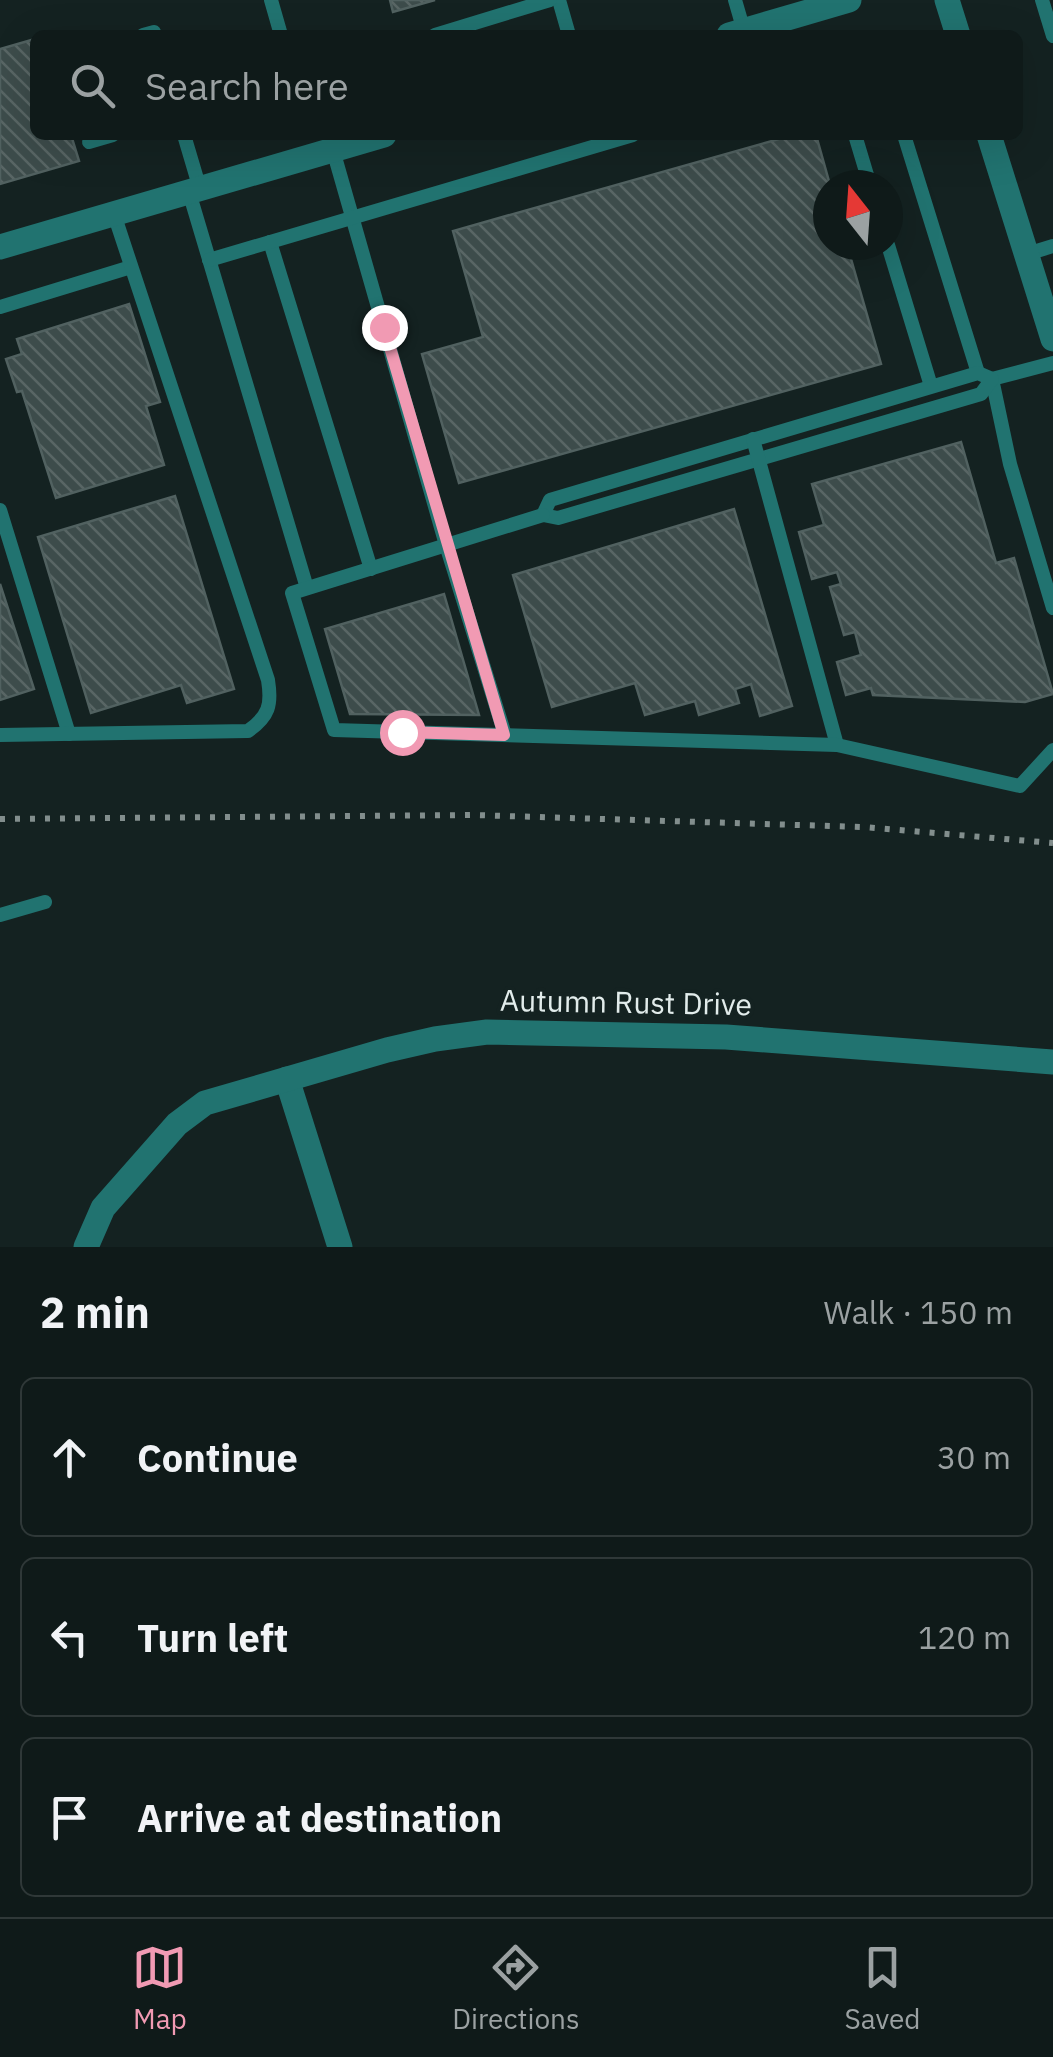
<!DOCTYPE html>
<html lang="en">
<head>
<meta charset="utf-8">
<style>
  :root { --surface:#0f1a19; --page:#182322; --text:#f1f3f6; --muted:#9ba1a2; --line:#2f3838; --accent:#f19ab3 }
  body { margin:0; font-family:"IBM Plex Sans",sans-serif; background:var(--page); color:var(--text) }
  .compass { position:absolute; left:813px; top:170px; width:90px; height:90px; border-radius:50%; background:var(--surface); box-shadow:0 10px 40px #0002; rotate:343deg }
  .stop { position:absolute; width:30px; height:30px; margin:-22px; border:8px solid #f19ab3; border-radius:50%; background:#fff }
  .stop.end { background:#f19ab3; border-color:#fff; box-shadow:0 2px 10px #0008 }
  .list { margin:0; padding:0; list-style:none }
  h2 { display:flex; justify-content:space-between; align-items:center; height:130px; margin:0; padding:0 40px; font-size:42px }
  h2 small { font-size:32px; font-weight:400; color:var(--muted) }
  .list li { display:grid; grid-template-columns:65px 1fr auto; gap:30px; align-items:center; box-sizing:border-box; height:160px; margin:0 20px 20px; padding:0 20px; border:2px solid var(--line); border-radius:15px }
  .list b { display:block; font-size:38px; white-space:nowrap }
  .list em { font-size:32px; font-style:normal; color:var(--muted) }
  .icon { flex:none; width:55px; height:55px; fill:none; stroke:currentColor; stroke-width:2; stroke-linecap:round; stroke-linejoin:round }
  .map { position:relative; flex:none; width:1053px; height:1247px; overflow:hidden }
  .search { position:absolute; background:var(--surface); box-shadow:0 10px 40px #0002; left:30px; right:30px; top:30px; height:110px; display:flex; align-items:center; gap:25px; box-sizing:border-box; padding:0 35px; border-radius:15px; color:var(--muted); font-size:38px }
  .sheet { height:670px; background:var(--surface) }
  nav { display:flex; justify-content:space-around; align-items:center; box-sizing:border-box; height:140px; border-top:2px solid var(--line); background:var(--surface); font-size:28px; color:var(--muted) }
  nav a { display:grid; justify-items:center; gap:5px }
  nav .on { color:var(--accent) }
  .map>svg:first-child { display:block }
</style>
</head>
<body>
<div class="map">
<svg width="1053" height="1247" viewBox="0 0 1053 1247">
  <defs>
    <pattern id="building-back-hatch" width="6" height="6" patternUnits="userSpaceOnUse" patternTransform="scale(2.5)"><rect width="6" height="6" fill="#3d4c4b"/><path d="M-1 5l2 2M0 0l6 6M5-1l2 2" fill="none" stroke="#596665"/></pattern>
  </defs>
  <rect width="100%" height="100%" fill="#142221"/>
  <g fill="url(#building-back-hatch)" stroke="#516160" stroke-width="2.5">
    <path d="M390,0h45l-42,12z"/>
    <path d="M35,39v96h36l8,26 -79,23v-135z"/>
    <path d="M793,135h23l14,50 -2,60h19l34,119 -422,119 -37,-129 61,-17 -30,-106z"/>
    <path d="M129,304l31,98 -14,4 18,59 -108,33 -34,-107 -5,1 -11,-33 16,-5 -5,-15z"/>
    <path d="M961,442l35,121 18,-5 39,136 -28,8 -152,-7 -2,-7 -25,7 -9,-33 24,-7 -6,-23 -11,3 -14,-48 11,-3 -4,-12 -25,7 -13,-47 25,-7 -12,-41z"/>
    <path d="M175,496l59,193 -47,14 -6,-18 -90,28 -53,-176z"/>
    <path d="M734,509l58,197 -32,10 -9,-32 -16,5 4,14 -40,12 -4,-14 -50,14 -10,-32 -83,24 -39,-132z"/>
    <path d="M0,584l34,105 -34,11z"/>
    <path d="M444,594l35,121 -129,-1 -25,-85z"/>
  </g>
  <g fill="none" stroke-linecap="round" stroke-linejoin="round">
    <g stroke="#217370" stroke-width="14">
      <path d="M271,0l10,35"/>
      <path d="M559,0l10,35"/>
      <path d="M735,0l9,31"/>
      <path d="M1042,0l11,36"/>
      <path d="M143,35l11,-3 1,3"/>
      <path d="M435,35l115,-35"/>
      <path d="M184,135l16,54"/>
      <path d="M855,135l15,50"/>
      <path d="M904,135l74,238"/>
      <path d="M89,142l24,-7"/>
      <path d="M333,150l113,395 59,190"/>
      <path d="M189,192l118,396"/>
      <path d="M270,242l101,327"/>
      <path d="M888,245l43,141"/>
      <path d="M1027,254l26,-8"/>
      <path d="M209,260l424,-125"/>
      <path d="M0,307l131,-40"/>
      <path d="M1053,363l-61,16 18,85 43,144"/>
      <path d="M978,373l14,6 -11,15 -423,124 -15,-3 7,-15z"/>
      <path d="M753,439l84,306"/>
      <path d="M0,510l69,224"/>
      <path d="M543,515l-251,78 42,137 503,15 183,41 33,-36"/>
      <path d="M0,735l248,-4c21,-15 24,-26 20,-51l-154,-466"/>
      <path d="M0,915l45,-13"/>
    </g>
    <g stroke="#217370" stroke-width="25">
      <path d="M947,0l11,35"/>
      <path d="M729,35l120,-35"/>
      <path d="M989,135l64,204"/>
      <path d="M0,247l384,-112"/>
      <path d="M287,1079l53,168"/>
      <path d="M86,1247l17,-39 74,-84 28,-21 182,-53 48,-11 52,-7 239,5 327,25"/>
    </g>
    <path stroke="#828e8d" stroke-width="6" stroke-dasharray="5 10" stroke-linecap="butt" d="M0,819l473,-4 390,12 190,16"/>
  </g>
  <g fill="none" stroke-linecap="round" stroke-linejoin="round">
    <path stroke="#f19ab3" stroke-width="12" d="M384,327l120,408 -102,-3"/>
  </g>
  <g text-anchor="middle" stroke-width="8" stroke-linejoin="round" paint-order="stroke">
    <g font-size="30" fill="#e2eceb" stroke="#142221">
      <text transform="translate(626 1003) rotate(1)" y="10">Autumn Rust Drive</text>
    </g>
  </g>
</svg>
<svg class="compass" viewBox="-18 -18 36 36"><path d="M0-13l5 13h-10z" fill="#e53935"/><path d="M0 13l5-13h-10z" fill="#9ba1a2"/></svg>
<div class="stop" style="left:402px;top:732px"></div>
<div class="stop end" style="left:384px;top:327px"></div>
<div class="search"><svg class="icon" aria-label="search" viewBox="0 0 24 24"><circle cx="10" cy="10" r="6"/><path d="M15 15l6 6"/></svg>Search here</div>
</div>
<section class="sheet">
<h2>2 min<small>Walk · 150 m</small></h2>
<ul class="list">
<li><svg class="icon" aria-label="ahead" viewBox="0 0 24 24"><path d="M12 20V5M6 11l6-6 6 6"/></svg><div><b>Continue</b></div><em>30 m</em></li>
<li><svg class="icon" aria-label="left" viewBox="0 0 24 24"><path d="M17 20v-9H6M10 6l-5 5 5 5"/></svg><div><b>Turn left</b></div><em>120 m</em></li>
<li><svg class="icon" aria-label="arrive" viewBox="0 0 24 24"><path d="M6 21V4h12l-3 4 3 4H6"/></svg><div><b>Arrive at destination</b></div></li>
</ul>
</section>
<nav>
<a class="on"><svg class="icon" aria-label="map" viewBox="0 0 24 24"><path d="M3 6l6-2 6 2 6-2v14l-6 2-6-2-6 2zM9 4v14M15 6v14"/></svg>Map</a>
<a><svg class="icon" aria-label="directions" viewBox="0 0 24 24"><path d="M12 3l9 9-9 9-9-9zM9 14v-3h6M13 9l2 2-2 2"/></svg>Directions</a>
<a><svg class="icon" aria-label="saved" viewBox="0 0 24 24"><path d="M7 4h10v16l-5-4-5 4z"/></svg>Saved</a>
</nav>
</body>
</html>
